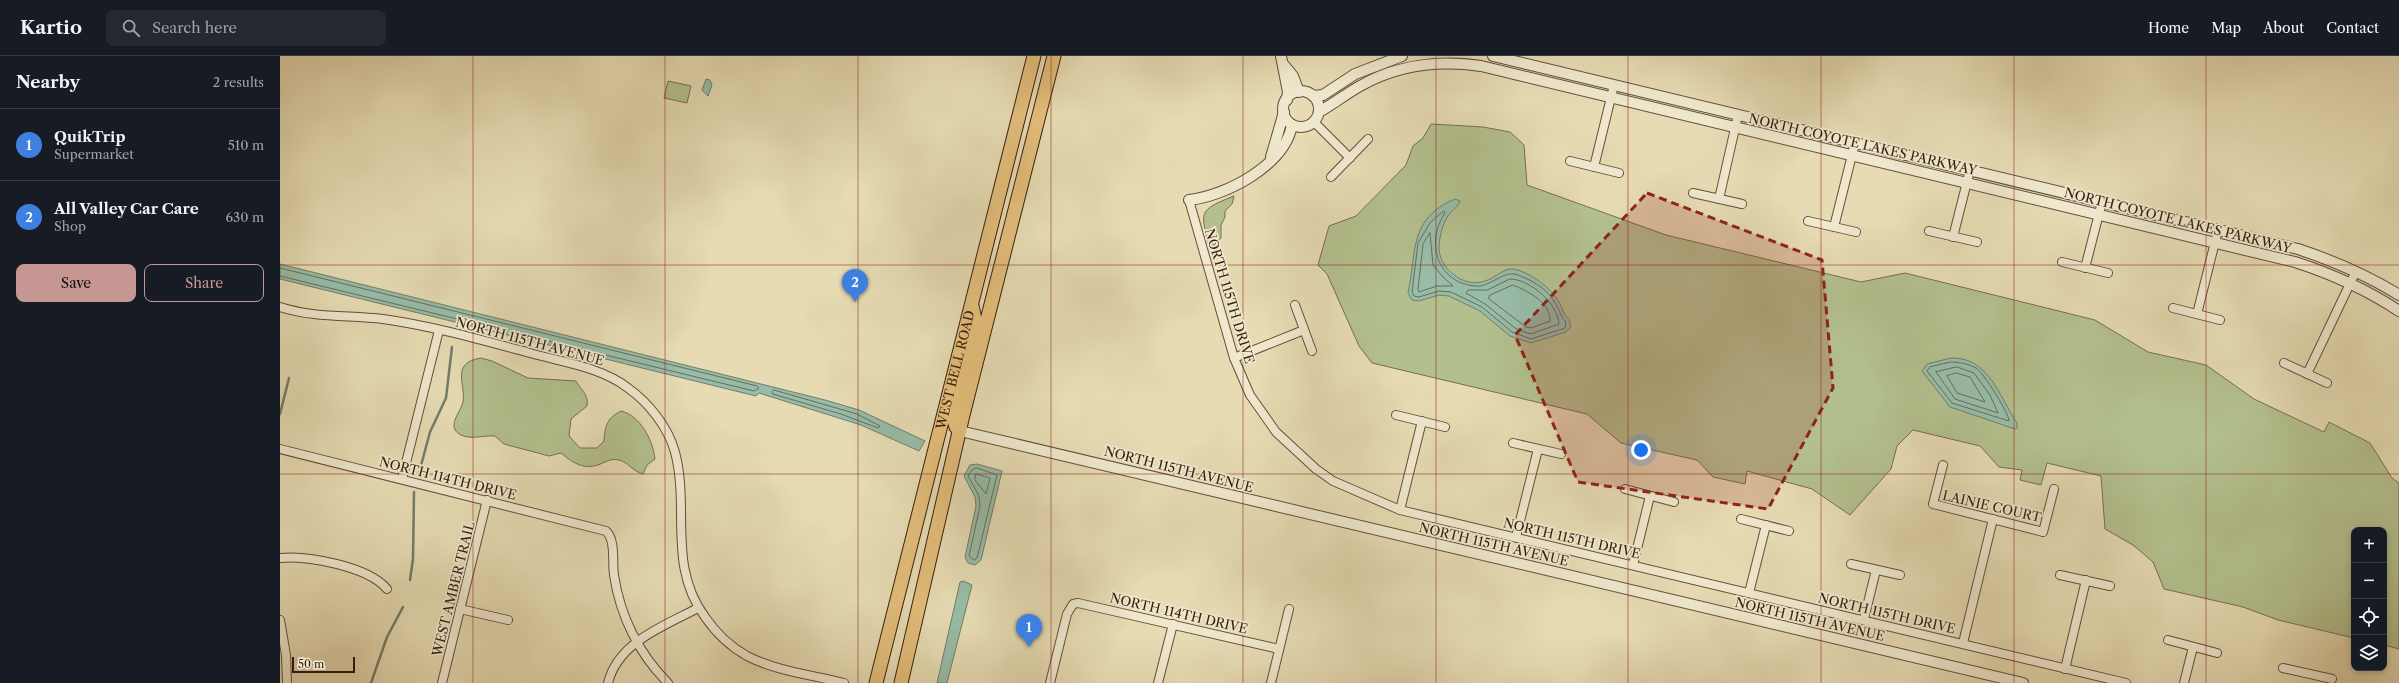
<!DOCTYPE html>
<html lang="en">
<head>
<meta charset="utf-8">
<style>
  :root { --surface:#171b24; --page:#242831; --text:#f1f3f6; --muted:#9ea1a6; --line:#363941; --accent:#c59692 }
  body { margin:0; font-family:"Libre Caslon Text",serif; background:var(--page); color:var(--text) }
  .controls { position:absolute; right:12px; bottom:12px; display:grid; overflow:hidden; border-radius:8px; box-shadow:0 2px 6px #0003 }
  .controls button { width:36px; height:36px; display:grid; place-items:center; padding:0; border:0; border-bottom:1px solid var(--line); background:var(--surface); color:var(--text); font:20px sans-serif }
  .scale { position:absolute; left:12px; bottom:10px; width:63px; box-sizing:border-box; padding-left:4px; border:2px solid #381e0f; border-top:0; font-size:11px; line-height:14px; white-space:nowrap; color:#381e0f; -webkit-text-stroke:3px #efe8ce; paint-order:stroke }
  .you { position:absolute; left:1361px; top:394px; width:14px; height:14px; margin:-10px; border:3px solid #fff; border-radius:50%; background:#1a73e8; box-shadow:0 0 0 6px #1a73e833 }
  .badge { display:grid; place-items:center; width:26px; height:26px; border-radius:50%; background:var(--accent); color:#fff; font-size:13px; font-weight:700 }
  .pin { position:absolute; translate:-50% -33px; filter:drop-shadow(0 1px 2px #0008) }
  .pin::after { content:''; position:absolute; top:21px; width:14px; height:12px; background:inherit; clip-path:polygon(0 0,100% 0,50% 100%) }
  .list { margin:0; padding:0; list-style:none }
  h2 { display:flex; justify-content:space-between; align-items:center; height:52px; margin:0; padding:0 16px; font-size:17px }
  h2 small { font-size:13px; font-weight:400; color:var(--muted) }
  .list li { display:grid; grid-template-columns:26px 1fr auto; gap:12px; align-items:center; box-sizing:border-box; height:72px; padding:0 16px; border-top:1px solid var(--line) }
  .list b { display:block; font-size:15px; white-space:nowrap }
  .list p { margin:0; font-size:13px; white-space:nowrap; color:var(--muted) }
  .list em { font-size:13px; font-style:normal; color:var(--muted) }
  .actions { display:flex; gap:8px; padding:12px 16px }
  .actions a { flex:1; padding:9px 0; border:1px solid var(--accent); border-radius:8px; text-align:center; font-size:14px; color:var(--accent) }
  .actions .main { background:var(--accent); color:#111 }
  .icon { flex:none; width:22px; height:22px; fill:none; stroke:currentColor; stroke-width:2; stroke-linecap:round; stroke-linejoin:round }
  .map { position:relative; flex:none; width:2119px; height:627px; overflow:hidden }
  header { display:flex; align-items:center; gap:24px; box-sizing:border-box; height:56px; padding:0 20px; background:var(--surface); border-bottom:1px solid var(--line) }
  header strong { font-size:19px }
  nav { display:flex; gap:22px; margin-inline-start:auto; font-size:14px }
  .search { width:280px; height:36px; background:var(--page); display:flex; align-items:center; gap:10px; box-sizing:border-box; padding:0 14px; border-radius:8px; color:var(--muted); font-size:15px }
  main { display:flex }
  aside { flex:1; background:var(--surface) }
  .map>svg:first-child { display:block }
</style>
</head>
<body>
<header>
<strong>Kartio</strong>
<div class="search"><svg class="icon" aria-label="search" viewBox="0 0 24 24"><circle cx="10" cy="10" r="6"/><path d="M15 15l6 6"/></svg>Search here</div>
<nav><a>Home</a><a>Map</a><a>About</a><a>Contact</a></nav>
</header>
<main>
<aside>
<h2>Nearby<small>2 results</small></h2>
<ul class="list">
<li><span class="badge" style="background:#3f7fe0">1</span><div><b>QuikTrip</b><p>Supermarket</p></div><em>510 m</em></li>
<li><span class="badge" style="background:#3f7fe0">2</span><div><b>All Valley Car Care</b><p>Shop</p></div><em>630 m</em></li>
</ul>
<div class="actions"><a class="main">Save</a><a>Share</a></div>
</aside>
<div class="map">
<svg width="2119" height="627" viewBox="0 0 2119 627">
  <rect width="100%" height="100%" fill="#e6dbb3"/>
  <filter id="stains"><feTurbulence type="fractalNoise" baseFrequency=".005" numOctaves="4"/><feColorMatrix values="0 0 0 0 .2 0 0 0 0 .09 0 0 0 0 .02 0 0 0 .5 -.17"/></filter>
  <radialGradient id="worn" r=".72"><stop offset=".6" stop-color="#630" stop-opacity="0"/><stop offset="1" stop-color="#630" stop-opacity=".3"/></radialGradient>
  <g fill="#b3c08e" stroke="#766f4e">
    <path d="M388,25l23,5 -4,17 -23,-5z"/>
    <path d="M1151,68l52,3 27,5 14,13 3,40 139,50 195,47 44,-9 190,47 53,32 58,13 48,34 70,33 5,-10 41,21 22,35 7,5v166l-15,-4v-115h-30v108l-76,-18 -35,-13 -79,-18 -11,-27 -20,-17 -28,-16 -4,-53 -54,-13 -6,22 -21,-5 2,-10 -23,-3 -19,-21 -67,-16 -16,16 -6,23 -41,46 -38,-26 -65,-18 -2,13 -32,-7 -16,-17 -76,-17 -34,-29 -215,-51 -13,-17 -32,-72 -9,-9 11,-39 27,-10 50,-51 7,-19 10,-8z"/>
    <path d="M954,140l-2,8 -7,7v6l-4,8v13l-11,11c-9,-37 -14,-38 24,-53z"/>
    <path d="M201,302l11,3 36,17 48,3c5,9 13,14 11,25l-16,13 -2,17 11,12h17l7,-7c1,-15 3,-23 17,-30 20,5 32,30 34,48l-8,6 -4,9c-11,-3 -15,-12 -24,-14 -9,-2 -13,2 -21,5 -15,5 -26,-3 -37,-12l-12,3 -45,-12 -9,-8c-11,-1 -24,4 -34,-1 -16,-8 0,-23 2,-33 3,-18 -13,-39 18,-44z"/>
  </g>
  <g fill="#97bca8" stroke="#717d6b">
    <path d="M426,23l4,1 2,5 -4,11 -6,-6z"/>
    <path d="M1175,143l5,2c-2,6 -5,7 -9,11 -8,9 -11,22 -12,34 -1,22 25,43 46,35 8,-2 17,-11 25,-12 14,-1 40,18 47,30 4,5 5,11 8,16 4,6 6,5 5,13l-4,4 -35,11 -21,-7 -30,-25 -31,-15 -10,-1 -20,6 -7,-1 -4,-7c9,-41 0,-74 47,-94z"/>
    <path d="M0,208l545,136 34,10 66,31 -6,10 -58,-26 -102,-32 -3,3 -476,-117z"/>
    <path d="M1671,302c38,-1 48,38 66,65v5l-2,1 -65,-22 -28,-36 5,-7z"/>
    <path d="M697,408l25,7 -21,89 -6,5 -7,-2 -3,-6 11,-51 -1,-9 -11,-21 6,-11z"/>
    <path d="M683,525l9,4 -25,98h-10l23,-101z"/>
  </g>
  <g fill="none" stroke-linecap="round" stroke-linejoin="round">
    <g stroke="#686d5c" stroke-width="1">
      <path d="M1164,155l1,2c-20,29 -8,70 30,73 15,2 29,-17 43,-11 13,5 28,13 36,26 5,7 6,15 12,21l-1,6 -34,11 -19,-7 -30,-25 -31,-15 -12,-1 -20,6 -5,-1 -2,-4 6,-49 12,-20z"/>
      <path d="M1150,177l3,32 11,13 9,8h-16l-18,6 -1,-3 5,-45z"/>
      <path d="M0,212l477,118 2,2 -5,3 -474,-115"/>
      <path d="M1230,223c20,0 48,25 49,45l-28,10 -7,-2 -9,-4 -30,-24 -19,-11 2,-3h19z"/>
      <path d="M1233,229c14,6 38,17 37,36l-19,7 -5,-1 -37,-28v-3z"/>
      <path d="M1671,306c8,0 18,2 25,6 7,4 33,45 33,53l-57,-18 -25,-32 3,-4z"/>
      <path d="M1677,311l17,6 16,22 8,18 -43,-14 -19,-27z"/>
      <path d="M1676,317l14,4 15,25 -28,-9 -10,-17z"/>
      <path d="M494,334l83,24 23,12 -2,2 -37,-14 -68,-20 -1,-2z"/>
      <path d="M697,412l20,7 -20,83 -3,2 -5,-4 11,-50 -1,-10 -11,-20 4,-6z"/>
      <path d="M696,418l14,4 -4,16 -11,-14z"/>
    </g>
    <g stroke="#717d6b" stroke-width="2.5">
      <path d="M0,358l9,-36"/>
      <path d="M139,417l11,-41 16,-34 6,-51"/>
      <path d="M130,524l3,-21 1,-67"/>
      <path d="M91,627l16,-46 16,-30"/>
    </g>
    <defs>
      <g id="minor">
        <path d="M1034,66l36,36"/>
        <path d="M1290,105l49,12"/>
        <path d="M1314,111l20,-82"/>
        <path d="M1051,121l37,-38"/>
        <path d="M1413,137l49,11"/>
        <path d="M1439,143l19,-84"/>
        <path d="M909,144l45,158 16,37 26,37 40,37 17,12 67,29 726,173"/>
        <path d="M1528,165l48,11"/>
        <path d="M1554,171l21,-84"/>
        <path d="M1649,175l48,11"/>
        <path d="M1673,181l17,-67"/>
        <path d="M1782,206l46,11"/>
        <path d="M1805,212l17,-66"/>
        <path d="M1015,249l17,46"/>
        <path d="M0,251c34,11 68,8 103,12 50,7 99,21 147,34 32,9 71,14 98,35 21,15 40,39 47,64 15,57 -8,113 30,165 11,16 24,29 42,39 29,15 65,19 97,27"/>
        <path d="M1893,252l47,12"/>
        <path d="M1917,258l21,-84"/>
        <path d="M954,302l70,-28"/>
        <path d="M2004,307l43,20"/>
        <path d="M2027,318l49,-103"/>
        <path d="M1116,359l49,12"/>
        <path d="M1233,387l48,11"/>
        <path d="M0,393l326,82c10,9 6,32 8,44 6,41 25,79 54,108"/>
        <path d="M1663,409l-10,39 110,28 11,-43"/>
        <path d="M122,423l37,-149"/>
        <path d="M1345,433l49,13"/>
        <path d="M1120,454l22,-89"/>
        <path d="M1461,463l48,12"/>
        <path d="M1236,481l22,-88"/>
        <path d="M0,502c28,-3 89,9 107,31"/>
        <path d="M1571,508l49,11"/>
        <path d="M1353,509l17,-69"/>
        <path d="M1780,519l50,11"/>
        <path d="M1469,537l17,-68"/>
        <path d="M180,553l48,11"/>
        <path d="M1584,563l12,-49"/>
        <path d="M0,564l6,35 1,28"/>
        <path d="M1888,584l49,13"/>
        <path d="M1683,587l30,-124"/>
        <path d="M2003,612l49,11"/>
        <path d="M1785,613l21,-89"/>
        <path d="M162,627l45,-183"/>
        <path d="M328,627c10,-41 56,-57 90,-75"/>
        <path d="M770,627l17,-69 6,-10 5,-1 201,46"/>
        <path d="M878,627l15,-59"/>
        <path d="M991,627l18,-74"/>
        <path d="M1904,627l9,-36"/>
      </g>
      <g id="tertiary">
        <path d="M1001,0l7,36 -1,8"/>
        <path d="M1213,0l805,193c36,12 69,26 101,46"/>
        <path d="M1004,9l9,11 6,16"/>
        <circle cx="1021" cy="53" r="18"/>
        <path d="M1033,40l10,-1 32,-21 47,-18"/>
        <path d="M1039,56c14,-8 27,-18 41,-26 37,-21 80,-26 121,-20l814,196c37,12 71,27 104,49"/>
        <path d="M991,101l13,-45"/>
        <path d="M909,144c37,-4 96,-35 103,-75"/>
        <path d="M680,375l1063,252"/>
      </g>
      <g id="primary">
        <path d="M680,375l-4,-4 -3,-10 23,-93 -4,-18"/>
        <path id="s1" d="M596,627l158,-627"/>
        <path d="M621,627l62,-268 91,-359"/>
      </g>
    </defs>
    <use href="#minor" stroke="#644d38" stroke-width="10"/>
    <use href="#tertiary" stroke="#644d38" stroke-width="12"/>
    <use href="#primary" stroke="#381e0f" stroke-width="15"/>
    <use href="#minor" stroke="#efe8ce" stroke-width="8"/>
    <use href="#tertiary" stroke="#efe8ce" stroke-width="10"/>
    <use href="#primary" stroke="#e3be7a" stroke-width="13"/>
  </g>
  <path fill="#8f2418" fill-opacity="0.2" stroke="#8f2418" stroke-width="3" stroke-dasharray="8 5" stroke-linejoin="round" d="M1367,137l175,67 11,128 -65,121 -190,-27 -63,-147z"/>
  <path fill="none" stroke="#8f2418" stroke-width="1" stroke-opacity="0.55" d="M193,0v627M385,0v627M578,0v627M771,0v627M963,0v627M1156,0v627M1348,0v627M1541,0v627M1734,0v627M1926,0v627M0,209h2119M0,418h2119"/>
  <g text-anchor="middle" stroke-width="3.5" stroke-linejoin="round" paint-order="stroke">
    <g font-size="13" fill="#381e0f" stroke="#efe8ce">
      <text transform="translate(1583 88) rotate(13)" y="5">NORTH COYOTE LAKES PARKWAY</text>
      <text transform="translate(1898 164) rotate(14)" y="5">NORTH COYOTE LAKES PARKWAY</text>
      <text transform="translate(950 240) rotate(73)" y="5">NORTH 115TH DRIVE</text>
      <text transform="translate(250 285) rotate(15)" y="5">NORTH 115TH AVENUE</text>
      <text dy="5" stroke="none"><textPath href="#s1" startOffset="323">WEST BELL ROAD</textPath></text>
      <text transform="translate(899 413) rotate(14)" y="5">NORTH 115TH AVENUE</text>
      <text transform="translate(168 422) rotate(14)" y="5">NORTH 114TH DRIVE</text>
      <text transform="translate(1712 450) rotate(13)" y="5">LAINIE COURT</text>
      <text transform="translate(1292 482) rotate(13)" y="5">NORTH 115TH DRIVE</text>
      <text transform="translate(1214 488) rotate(13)" y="5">NORTH 115TH AVENUE</text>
      <text transform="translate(173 533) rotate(-76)" y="5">WEST AMBER TRAIL</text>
      <text transform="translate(899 557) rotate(13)" y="5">NORTH 114TH DRIVE</text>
      <text transform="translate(1607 557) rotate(13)" y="5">NORTH 115TH DRIVE</text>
      <text transform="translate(1530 563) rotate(13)" y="5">NORTH 115TH AVENUE</text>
    </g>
  </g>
  <rect width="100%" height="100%" filter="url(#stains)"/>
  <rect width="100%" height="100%" fill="url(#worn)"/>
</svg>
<div class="controls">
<button>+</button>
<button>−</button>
<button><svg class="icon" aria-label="locate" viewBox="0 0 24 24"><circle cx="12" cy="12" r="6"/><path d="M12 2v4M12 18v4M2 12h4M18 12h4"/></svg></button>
<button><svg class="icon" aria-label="layers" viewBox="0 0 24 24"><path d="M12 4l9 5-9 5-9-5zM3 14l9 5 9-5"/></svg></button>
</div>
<div class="scale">50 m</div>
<div class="you"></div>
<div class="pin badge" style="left:749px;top:591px;background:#3f7fe0">1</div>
<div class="pin badge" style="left:575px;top:246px;background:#3f7fe0">2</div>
</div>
</main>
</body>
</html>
